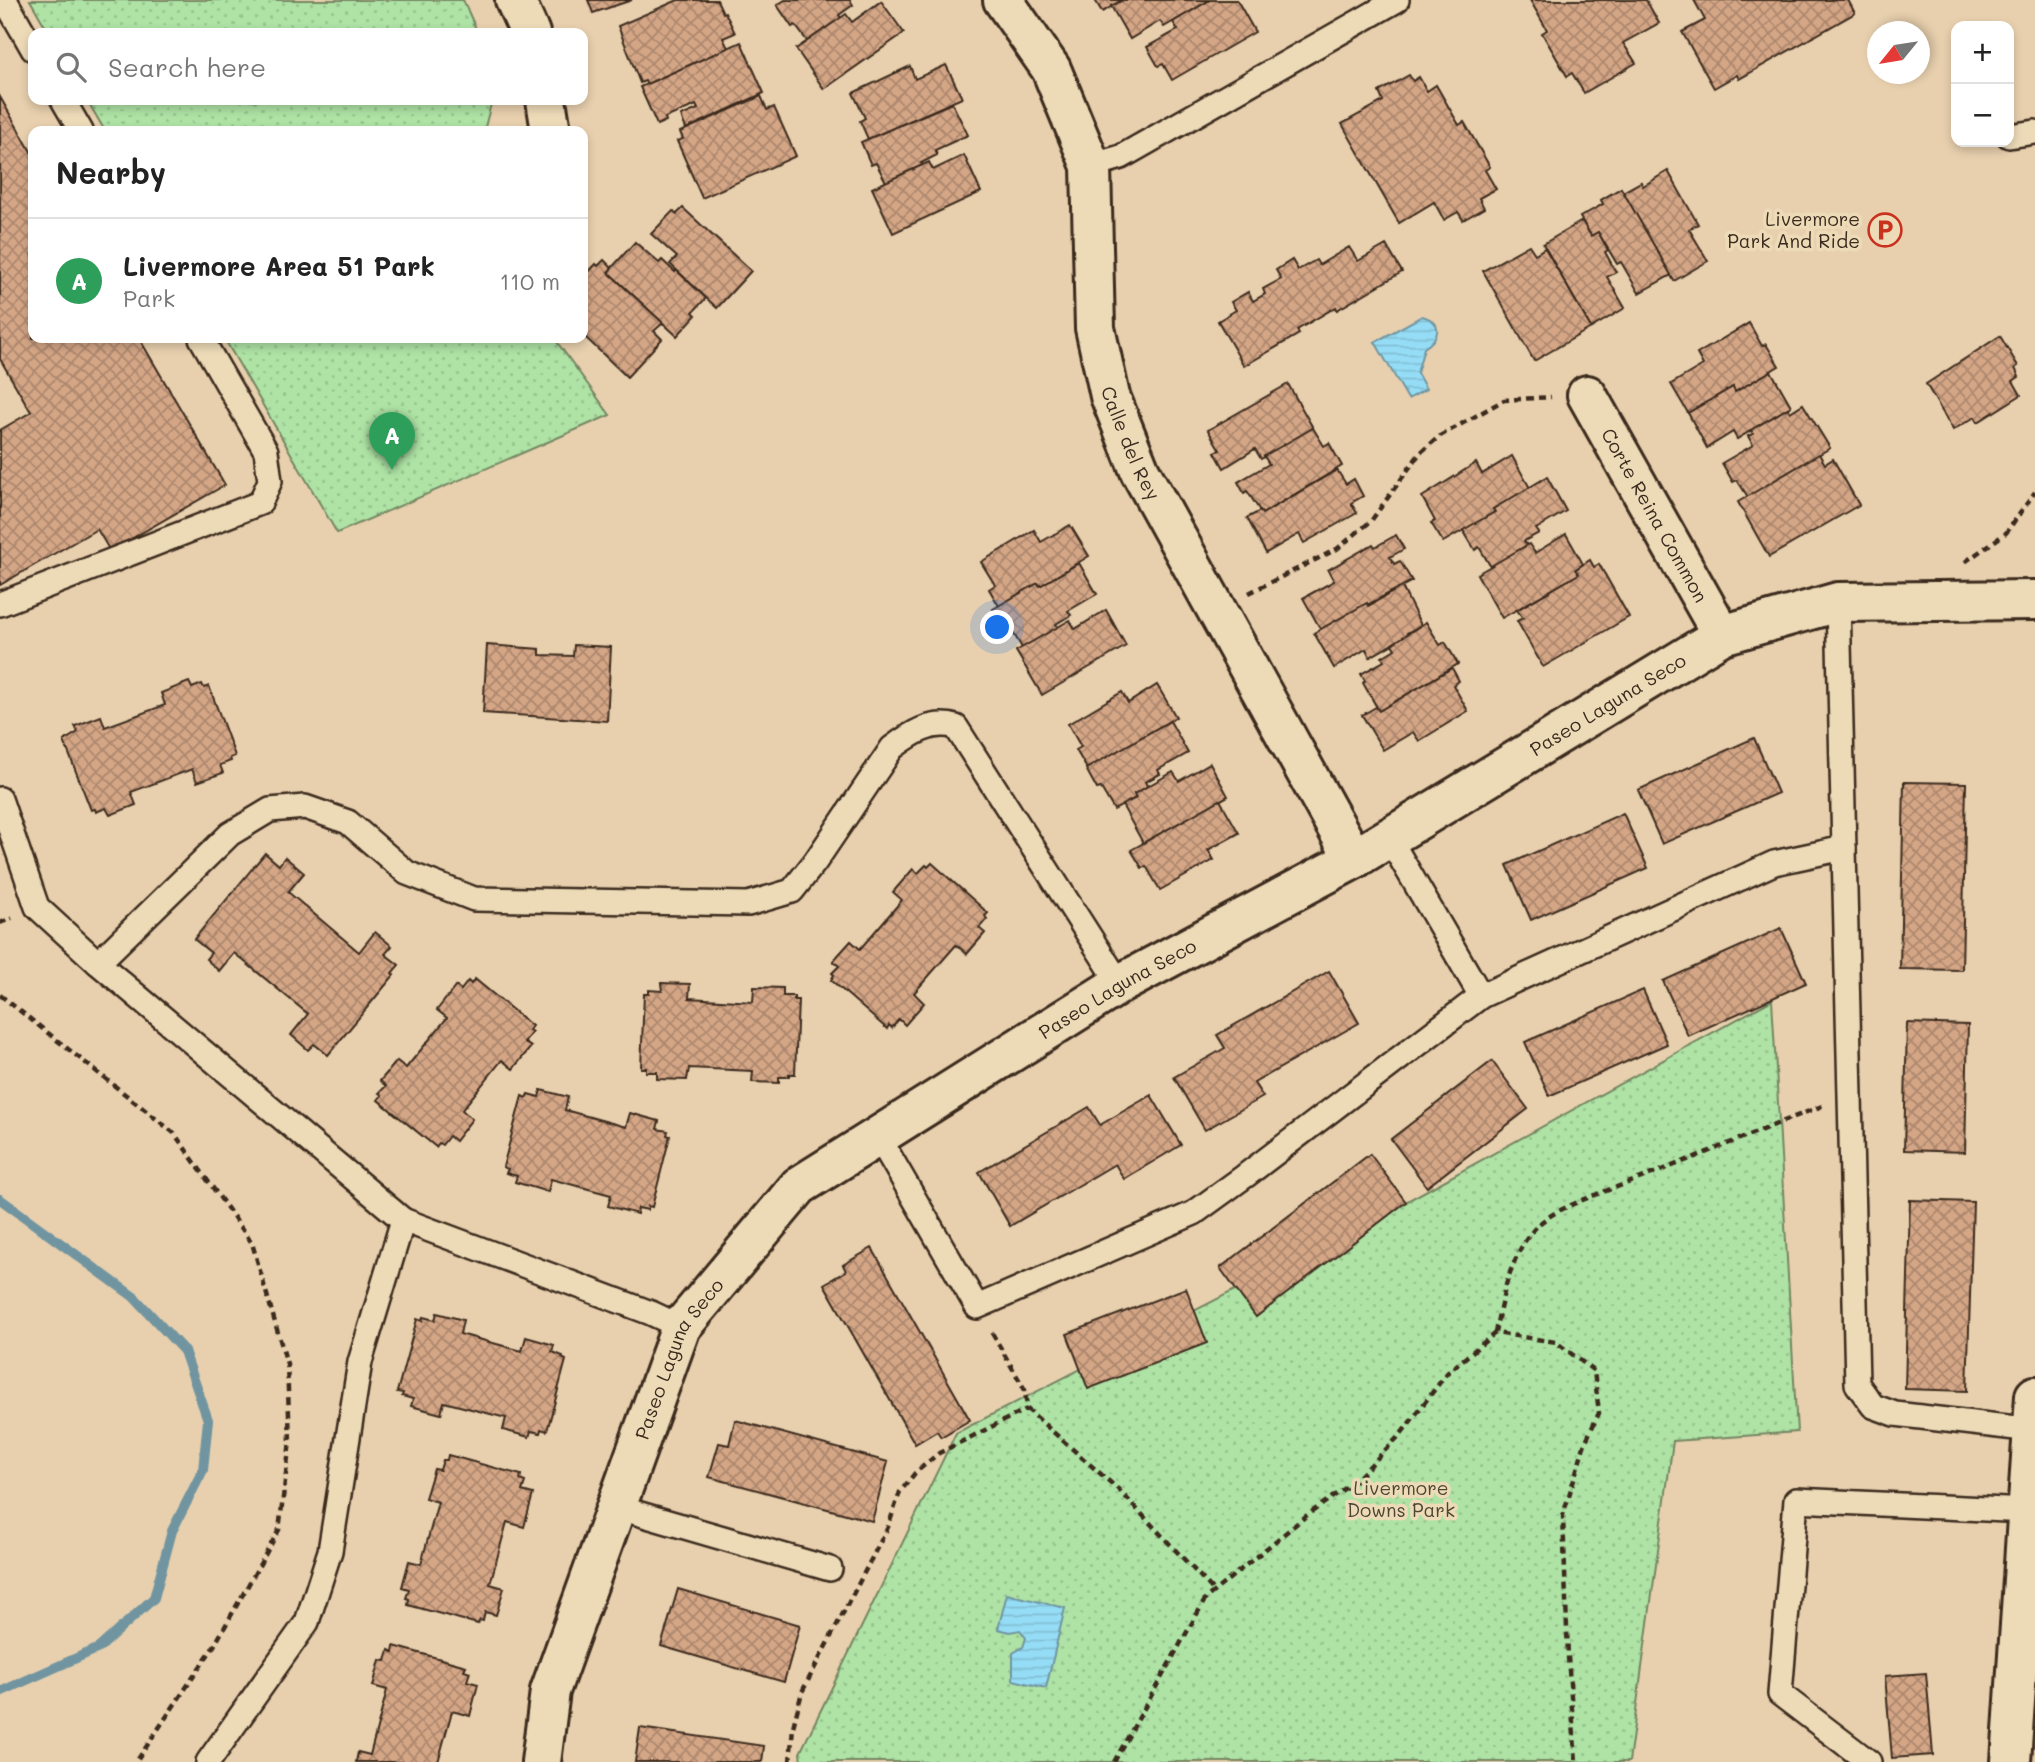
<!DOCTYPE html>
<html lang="en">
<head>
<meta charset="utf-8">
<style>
  :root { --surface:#fff; --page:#f2f2f2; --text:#222; --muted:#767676; --line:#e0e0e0; --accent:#0f766e }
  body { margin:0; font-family:Mali,sans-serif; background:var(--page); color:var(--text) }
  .controls { position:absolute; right:21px; top:21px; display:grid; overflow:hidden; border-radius:14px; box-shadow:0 4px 10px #0003 }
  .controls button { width:63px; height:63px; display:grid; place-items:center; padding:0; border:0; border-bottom:2px solid var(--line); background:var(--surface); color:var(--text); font:35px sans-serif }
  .compass { position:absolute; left:1867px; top:21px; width:63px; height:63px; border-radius:50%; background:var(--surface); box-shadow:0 4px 10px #0003; rotate:240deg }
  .you { position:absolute; left:998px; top:628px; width:24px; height:24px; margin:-18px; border:5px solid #fff; border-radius:50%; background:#1a73e8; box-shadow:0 0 0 10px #1a73e833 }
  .badge { display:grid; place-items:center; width:46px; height:46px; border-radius:50%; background:var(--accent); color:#fff; font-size:23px; font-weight:700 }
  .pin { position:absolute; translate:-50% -58px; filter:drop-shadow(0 2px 4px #0008) }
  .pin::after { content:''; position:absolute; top:37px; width:24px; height:21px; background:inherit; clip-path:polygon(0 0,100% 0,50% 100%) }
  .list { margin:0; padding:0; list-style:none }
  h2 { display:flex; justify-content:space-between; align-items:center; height:91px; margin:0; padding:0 28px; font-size:30px }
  h2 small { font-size:23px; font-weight:400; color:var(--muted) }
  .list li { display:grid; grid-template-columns:46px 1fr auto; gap:21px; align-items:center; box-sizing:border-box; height:126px; padding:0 28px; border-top:2px solid var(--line) }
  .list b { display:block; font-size:26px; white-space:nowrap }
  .list p { margin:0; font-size:23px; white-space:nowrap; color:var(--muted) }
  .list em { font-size:23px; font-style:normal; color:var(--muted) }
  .icon { flex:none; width:38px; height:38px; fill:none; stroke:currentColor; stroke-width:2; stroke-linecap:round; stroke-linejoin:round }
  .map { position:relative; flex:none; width:2035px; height:1762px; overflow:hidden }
  .search { position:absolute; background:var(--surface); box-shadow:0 4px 10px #0003; left:28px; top:28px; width:560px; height:77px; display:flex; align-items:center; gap:18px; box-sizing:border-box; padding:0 24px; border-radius:14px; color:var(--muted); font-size:26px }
  .panel { position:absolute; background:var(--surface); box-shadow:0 4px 10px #0003; left:28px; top:126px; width:560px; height:217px; border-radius:14px }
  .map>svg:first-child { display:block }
</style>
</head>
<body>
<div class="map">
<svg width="2035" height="1762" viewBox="0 0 2035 1762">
  <defs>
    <pattern id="park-dots" width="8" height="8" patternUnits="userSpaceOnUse" patternTransform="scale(1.75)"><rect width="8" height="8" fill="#aee3a5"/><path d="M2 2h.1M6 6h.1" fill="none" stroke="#97c38e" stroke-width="1.8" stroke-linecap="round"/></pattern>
    <pattern id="water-rules" width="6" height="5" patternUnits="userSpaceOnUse" patternTransform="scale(1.75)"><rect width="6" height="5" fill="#95ddf6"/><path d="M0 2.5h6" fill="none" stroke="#81bed2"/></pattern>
    <pattern id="building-cross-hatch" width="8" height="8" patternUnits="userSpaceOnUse" patternTransform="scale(1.75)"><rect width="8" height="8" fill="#d4a686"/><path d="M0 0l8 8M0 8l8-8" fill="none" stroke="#ad876d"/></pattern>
  </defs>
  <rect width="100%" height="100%" fill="#e8d0ae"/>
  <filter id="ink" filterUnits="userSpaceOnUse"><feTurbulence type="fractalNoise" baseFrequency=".0143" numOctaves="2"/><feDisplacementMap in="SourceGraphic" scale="14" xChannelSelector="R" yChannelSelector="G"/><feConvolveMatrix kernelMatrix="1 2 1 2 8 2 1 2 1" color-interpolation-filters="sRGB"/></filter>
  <g filter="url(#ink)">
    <g fill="url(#park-dots)" stroke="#748662" stroke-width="2">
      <path d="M30,0h433l15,33h-429z"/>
      <path d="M87,100h405l-8,31h-379z"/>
      <path d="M224,338h330l56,77 -273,118z"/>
      <path d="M1772,1000l25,432 -124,9 -44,321h-828l-1,-9 156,-320 435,-223z"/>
    </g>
    <g fill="url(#water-rules)" stroke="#7195a0" stroke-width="2">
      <path d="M1422,316c22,6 18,22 2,32l-7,25 9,16 -18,10 -33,-57z"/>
      <path d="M1007,1594l58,14 -19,80 -33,-8v-27l10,-6 3,-9 -6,-8 -10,2 -12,-3z"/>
    </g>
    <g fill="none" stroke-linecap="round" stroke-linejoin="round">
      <path stroke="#7195a0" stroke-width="10" d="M0,1199l134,98 50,54 24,69 -5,50 -31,61 -18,67 -55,50 -99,44"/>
    </g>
    <g fill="url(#building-cross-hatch)" stroke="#3b2a1e" stroke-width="2">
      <path d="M588,0h44l-39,13z"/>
      <path d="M678,0h39l6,13 2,-1 10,21 -12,5 5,10 -81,36 -2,-3 -5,2 -22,-57z"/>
      <path d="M785,0h65l3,5 -14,10 2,3 -34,23 -12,-16 -3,2 -15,-22z"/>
      <path d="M1095,0h28l-21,12z"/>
      <path d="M1123,0h87l-46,27 -4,-6 -30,18 -19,-33z"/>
      <path d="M1210,0h27l18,32 -83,48 -9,-16 -5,2 -11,-19 31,-17 -5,-8z"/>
      <path d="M1530,0h116l13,23 -36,20 13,20 -52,30 -12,-20 -5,3 -25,-43 5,-3z"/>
      <path d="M1694,0h154l7,13 -116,66 -2,-4 -23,13 -32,-56 23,-12z"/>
      <path d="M881,1l23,32 -80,56 -28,-40 50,-35 6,8z"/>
      <path d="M741,42l23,51 -78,36 -5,-13 17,-7 -2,-4 -31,13 1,3 -9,4 -17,-38z"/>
      <path d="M946,65l16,33 -94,41 -8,-18 5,-3 -12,-25 57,-27 5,13z"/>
      <path d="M1409,75l4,6 6,-4 8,14 9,-6 23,40 5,-3 26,45 -5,3 11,19 -17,9 5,10 -21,12 -5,-8 -14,8 -10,-18 -35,21 -57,-99 41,-23 -4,-9z"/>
      <path d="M761,96l6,14 7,-3 22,49 -94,42 -25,-57 6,-2 -3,-7z"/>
      <path d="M0,97l33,58v183h106l86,147 -115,66 -13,-22 -97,56v-155l31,-18 -31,-53z"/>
      <path d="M952,103l16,32 -33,15 2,5 -16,8 2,2 -37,17 -10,-19 -5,2 -10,-23z"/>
      <path d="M964,155l17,37 -88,41 -21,-45 57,-26 4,8z"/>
      <path d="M1668,171l30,53 -9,5 19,32 -34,20 -51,-89 18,-10 2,4z"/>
      <path d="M1621,188l50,87 -32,18 -18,-31 -4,2 -19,-32 -7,4 -11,-19 23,-13 -2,-4z"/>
      <path d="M683,208l68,63 -34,37 -47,-44 7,-7 -26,-23 22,-23 4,3z"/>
      <path d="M1582,221l9,15 7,-4 10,18 -3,2 11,20 -9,5 18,31 -34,20 -48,-84z"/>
      <path d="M635,242l24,21 3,-3 13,12 1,-2 30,28 -13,14 3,3 -19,21 -69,-64z"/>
      <path d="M1386,245l16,27 -65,38 -1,-3 -39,23 2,4 -55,32 -26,-45 18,-11 -5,-8 17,-10 5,9 12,-7 -2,-5 18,-10 -5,-9 16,-10 6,10 18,-10 3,5 30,-18 9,14z"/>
      <path d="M1529,245l6,9 10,-6 46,80 -57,33 -51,-90z"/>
      <path d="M604,260l8,8 -4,4 55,51 -9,8 8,8 -35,38 -44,-42v-57l13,-14 2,2z"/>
      <path d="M1749,323l13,23 4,-2 13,22 -44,26 -2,-5 -45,26 -17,-29 32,-19 -6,-11z"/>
      <path d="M2000,336l18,30 -3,2 4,9 -6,4 8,14 -43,27 -3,-5 -22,13 -27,-46z"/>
      <path d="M1771,371l20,35 -54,33 -4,-7 -26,16 -19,-35 45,-26 2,5z"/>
      <path d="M1288,384l25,44 -52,31 -6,-10 -31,19 -9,-16 5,-2 -12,-20z"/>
      <path d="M1803,404l27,44 -82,49 -11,-17 -4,2 -11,-19 31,-18 -5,-9 5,-2 -2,-4 37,-22 2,4z"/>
      <path d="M1313,428l11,18 5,-3 13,23 -80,48 -15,-23 -3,2 -6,-11 31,-18 -5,-8z"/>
      <path d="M1819,454l6,10 8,-5 26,46 -90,52 -31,-55z"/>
      <path d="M1512,456l18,32 -37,21 2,3 -52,30 -12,-19 4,-2 -13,-24 54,-34 6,11z"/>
      <path d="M1337,470l9,14 8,-5 9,17 -12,7 6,10 -53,30 -5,-9 -33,19 -19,-35 13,-7 2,3z"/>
      <path d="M1547,477l19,34 -30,18 3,4 -15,8 3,4 -36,22 -12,-20 -4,3 -12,-20 32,-18 -2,-3z"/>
      <path d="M1070,525l19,31 -49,30 -2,-3 -39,23 -10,-17 6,-4 -14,-23 53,-32 7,12z"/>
      <path d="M1566,534l17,30 -7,5 3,5 -77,44 -25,-44 52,-30 6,9z"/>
      <path d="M1396,535l8,14 -14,8 4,7 6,-3 12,20 -91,49 -18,-32 31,-17 -6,-11 45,-26 2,3z"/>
      <path d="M1590,560l4,7 5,-3 30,53 -86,50 -26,-46 6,-3 -6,-8 62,-36 -3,-5z"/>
      <path d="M1079,563l18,31 -29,17 3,4 -15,9 2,3 -36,21 -11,-19 -5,3 -13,-23 45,-26 2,3z"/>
      <path d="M1402,587l19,38 -14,8 1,2 -38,22 -4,-8 -32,19 -20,-35 53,-30 1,3z"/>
      <path d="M1106,610l20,36 -84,49 -26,-44 54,-31 5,9z"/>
      <path d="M1426,622l14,23 5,-3 13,22 -79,47 -16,-28 2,-2 -4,-7 23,-13 -2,-4 13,-8 -3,-5z"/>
      <path d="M487,645l53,4v6l33,1 1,-11 37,2 -4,74 -124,-8z"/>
      <path d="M1452,668l7,13 -6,4 15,26 -49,30 -6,-9 -30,18 -21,-35 14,-8 3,4z"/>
      <path d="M189,682l3,6 10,-4 2,4 5,-2 26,70 -5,2 1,3 -11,4 3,8 -26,9 -5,-13 -61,23 5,13 -26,10 -4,-7 -10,4 -1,-3 -4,1 -27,-69 14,-9 -3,-6 26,-10 4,11 60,-22 -4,-12z"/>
      <path d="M1157,685l19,32 -89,52 -11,-19 5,-3 -13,-23 54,-32 6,11z"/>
      <path d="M1170,721l18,32 -30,17 2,4 -15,8 3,5 -14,7 2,4 -22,12 -13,-22 -4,1 -11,-20z"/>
      <path d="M1754,738l24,55 -116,51 -24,-54z"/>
      <path d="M1210,763l18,33 -85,47 -21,-38 14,-7 -2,-4 39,-22 6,9z"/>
      <path d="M1904,782l62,1 -4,187 -62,-1z"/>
      <path d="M1220,800l19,33 -31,17 6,10 -54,30 -14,-24 -4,2 -11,-18z"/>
      <path d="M1623,813l25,55 -117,52 -24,-55z"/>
      <path d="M265,853l14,12 6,-8 19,16 -16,19 71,60 16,-20 17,14 -7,8 14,11 -7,8 2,2 -66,80 -14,-11 -6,6 -17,-15 17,-21 -74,-61 -15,18 -13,-12 5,-6 -17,-14z"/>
      <path d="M932,863l56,50 -3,3 2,3 -8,9 6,5 -18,21 -11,-9 -42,48 10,10 -19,22 -6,-6 -7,9 -3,-3 -2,4 -56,-49 3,-5 -2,-2 7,-7 -6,-5 18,-20 9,8 42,-49 -9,-8 20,-23 5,4 8,-8 2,2z"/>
      <path d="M1781,928l25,55 -118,53 -25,-55z"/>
      <path d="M1329,971l30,52 -105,60 9,14 -58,33 -31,-53 51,-29 -8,-13z"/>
      <path d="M475,979l57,47 -3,4 3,2 -8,10 7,5 -18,22 -11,-9 -40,50 10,9 -17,22 -6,-5 -7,9 -3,-2 -3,4 -58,-47 4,-5 -3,-2 7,-7 -6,-5 17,-20 9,7 41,-50 -10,-8 19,-24 5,4 7,-9 3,3z"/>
      <path d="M661,983l29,1 -1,14 64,4 1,-15 29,1v8h11v4h4l-3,74h-6v3h-10v6l-27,-1 1,-11 -64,-3 -2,12 -30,-1v-7h-11v-4h-5l3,-74h5v-4l13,1z"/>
      <path d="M1643,990l24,54 -118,52 -24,-54z"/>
      <path d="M1907,1023l61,2 -3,127 -61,-2z"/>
      <path d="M1492,1061l36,48 -101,78 -36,-48z"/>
      <path d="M541,1090l27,7 -3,13 61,17 4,-14 29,8 -2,8 11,2 -1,4 3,1 -18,71 -4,-1v4l-10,-2 -1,6 -29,-8 3,-11 -60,-16 -3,13 -33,-10 2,-6 -11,-3 2,-4 -5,-2 19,-71 4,2 2,-4 11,3z"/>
      <path d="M1151,1095l30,50 -57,34 -9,-15 -105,62 -31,-54 110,-65 11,18z"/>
      <path d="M1370,1154l36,48 -150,115 -36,-49z"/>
      <path d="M1910,1200l63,2 -6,189 -62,-2z"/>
      <path d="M872,1248l98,172 -29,17 -4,-6 -22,13 -91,-160 22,-13 -3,-6z"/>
      <path d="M1186,1288l21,55 -119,46 -21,-55z"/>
      <path d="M437,1313l26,7 -3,14 62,17 4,-14 28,8 -2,7 11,4 -1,2 4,2 -19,71 -6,-2 -1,4 -9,-2 -2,6 -26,-7 3,-12 -62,-16 -3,12 -30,-8 2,-7 -11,-3 1,-3 -6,-1 20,-73 5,2 1,-4 12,3z"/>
      <path d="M735,1420l153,42 -16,59 -163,-44 10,-34 10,2z"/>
      <path d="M448,1455l73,20 -1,5 5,2 -3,9 11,3 -9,33 -17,-5 -17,62 14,4 -8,27 -11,-3 -2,9 -3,-1 -2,4 -70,-19 1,-6 -3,-1 3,-9 -7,-2 7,-26 12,3 17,-62 -13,-4 9,-29 6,1 3,-10h4z"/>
      <path d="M678,1589l122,36 -16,57 -123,-36z"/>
      <path d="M394,1646l72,20 -2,4 6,2 -3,9 11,3 -8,32 -18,-5 -14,51h-82l2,-10 12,3 17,-65 -14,-4 7,-26 6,1 3,-11 4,2z"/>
      <path d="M1926,1673l7,82 -41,3 -7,-82z"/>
      <path d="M640,1728l124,18 -2,16h-127z"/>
    </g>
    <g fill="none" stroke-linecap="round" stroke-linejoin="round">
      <defs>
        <g id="service">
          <path d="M5,0l28,49"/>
          <path d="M63,100l18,31"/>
          <path d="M2009,136l26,-4"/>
          <path d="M1091,166l30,-9 276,-157"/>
          <path d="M1838,602l19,782 16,22 22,8 138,16"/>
          <path d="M0,604l260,-101 10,-22 -4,-30 -65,-113"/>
          <path d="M0,799l37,108 61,56 305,257 248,93 30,14"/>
          <path d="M1389,838l92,158"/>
          <path d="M98,963l132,-129 40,-24 35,-3 43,15 59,51 67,26 274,5 44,-13 23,-29 77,-114c20,-15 40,-28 64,-21l164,257"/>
          <path d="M878,1136l99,171 217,-94 51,-37 236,-180 293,-133 70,-15"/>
          <path d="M616,1507l214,62"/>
          <path d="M208,1762l99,-140 23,-71 30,-189 43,-142"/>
          <path d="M1869,1762l-89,-68 16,-194 231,11"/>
        </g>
        <g id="minor">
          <path d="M515,0l15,33"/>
          <path id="s1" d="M1003,0l48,69 40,97 4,162 15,68 30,75 214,388"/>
          <path d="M546,100l5,31"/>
          <path id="s2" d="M1587,395l135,240"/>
          <path id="s3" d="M541,1762l9,-71 131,-364 118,-141 321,-202 234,-125 368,-224 116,-33 197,-2"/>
        </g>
        <path id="secondary" d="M2011,1762l24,-366"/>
      </defs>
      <use href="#service" stroke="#3b2a1e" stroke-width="28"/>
      <use href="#minor" stroke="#3b2a1e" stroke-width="44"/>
      <use href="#secondary" stroke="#3b2a1e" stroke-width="44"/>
      <g stroke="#3b2a1e" stroke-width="4.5" stroke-dasharray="7 5" stroke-linecap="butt">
        <path d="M1965,562l41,-29 29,-41"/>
        <path d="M1249,593l88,-44 34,-28 49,-68 20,-17 64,-36 47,-3"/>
        <path d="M0,923l12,-5"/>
        <path d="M0,995l174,138 78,110 35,121 3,77 -11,89 -65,116 -78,116"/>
        <path d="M992,1333l33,57 2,19 92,81 95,101"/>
        <path d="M1495,1333c7,-36 16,-81 43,-108 21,-20 78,-37 106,-48 60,-23 119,-48 178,-71"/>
        <path d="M790,1762l3,-35 9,-35 86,-165 12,-35 15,-19 24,-20 88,-44"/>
        <path d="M1114,1762l92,-164 100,-82 49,-35 46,-47 46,-61 48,-40 61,9 38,29 5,42 -14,30 -22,72 5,142 8,105"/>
      </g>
      <use href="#service" stroke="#eddbb8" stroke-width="23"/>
      <use href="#minor" stroke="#eddbb8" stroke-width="38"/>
      <use href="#secondary" stroke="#eddbb8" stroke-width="38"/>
    </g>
  </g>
  <defs>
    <symbol id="parking-ring" viewBox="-11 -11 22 22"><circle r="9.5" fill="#eddbb8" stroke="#c8321e" stroke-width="1.5"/><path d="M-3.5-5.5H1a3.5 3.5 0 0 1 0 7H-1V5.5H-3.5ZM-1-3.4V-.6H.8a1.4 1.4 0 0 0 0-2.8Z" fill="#c8321e"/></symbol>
  </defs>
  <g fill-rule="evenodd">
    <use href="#parking-ring" x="1866" y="211" width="38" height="38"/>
  </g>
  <g text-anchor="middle" stroke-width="7" stroke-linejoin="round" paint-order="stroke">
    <g font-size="19" fill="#3b2a1e" stroke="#eddbb8" text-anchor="end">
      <text x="1860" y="226">Livermore<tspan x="1860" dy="22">Park And Ride</tspan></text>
    </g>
    <g font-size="19" fill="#3b2a1e" stroke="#eddbb8">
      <text dy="7" stroke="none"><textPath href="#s1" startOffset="472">Calle del Rey</textPath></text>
      <text dy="7" stroke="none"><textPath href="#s2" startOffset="138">Corte Reina Common</textPath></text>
      <text dy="7" stroke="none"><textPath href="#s3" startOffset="1584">Paseo Laguna Seco</textPath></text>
      <text dy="7" stroke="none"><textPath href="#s3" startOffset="1017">Paseo Laguna Seco</textPath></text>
      <text dy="7" stroke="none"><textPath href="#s3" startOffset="429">Paseo Laguna Seco</textPath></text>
    </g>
    <g font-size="19" fill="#4c4632" stroke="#eddbb8">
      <text x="1401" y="1495">Livermore<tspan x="1401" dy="22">Downs Park</tspan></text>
    </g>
  </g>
</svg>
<div class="controls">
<button>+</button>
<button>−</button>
</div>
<svg class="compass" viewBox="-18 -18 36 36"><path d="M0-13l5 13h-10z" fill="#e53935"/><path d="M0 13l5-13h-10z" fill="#767676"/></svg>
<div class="you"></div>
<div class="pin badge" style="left:392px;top:470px;background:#2e9e5b">A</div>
<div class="search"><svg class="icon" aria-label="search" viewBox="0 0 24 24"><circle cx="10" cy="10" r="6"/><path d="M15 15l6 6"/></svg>Search here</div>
<section class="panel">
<h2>Nearby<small></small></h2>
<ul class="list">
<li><span class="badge" style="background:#2e9e5b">A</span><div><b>Livermore Area 51 Park</b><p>Park</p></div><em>110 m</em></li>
</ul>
</section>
</div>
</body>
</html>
